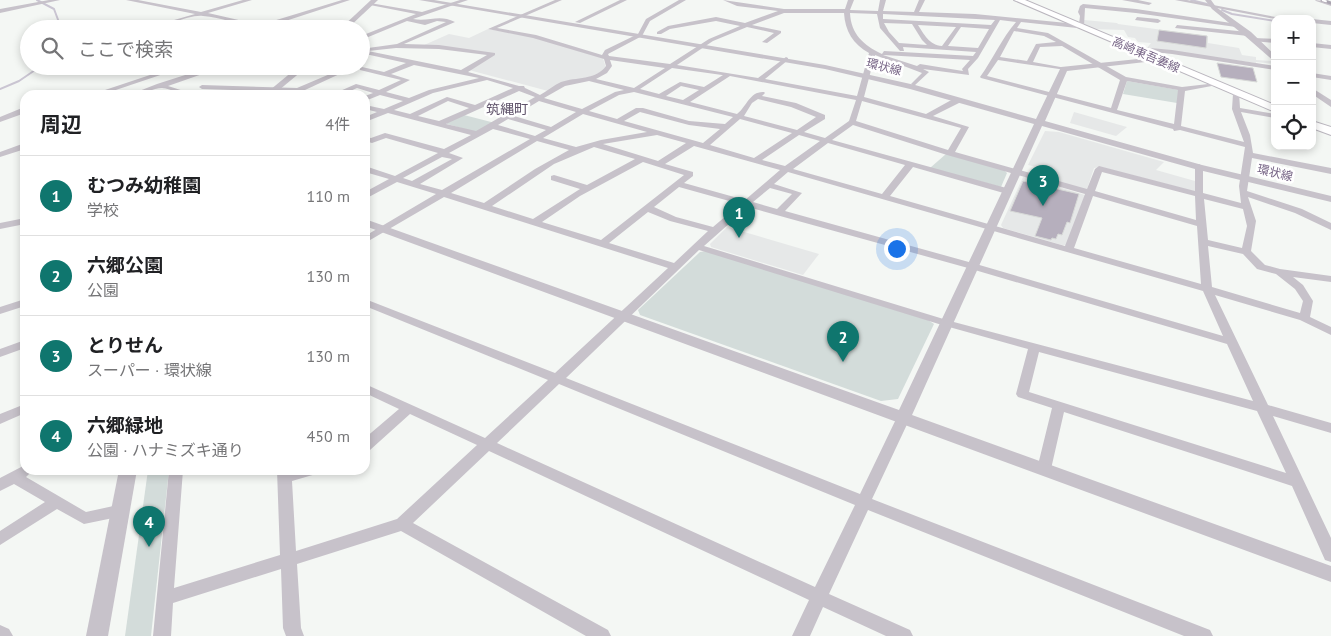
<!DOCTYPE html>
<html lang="ja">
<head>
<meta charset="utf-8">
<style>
  :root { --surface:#fff; --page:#f2f2f2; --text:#202124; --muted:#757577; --line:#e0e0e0; --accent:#0f766e }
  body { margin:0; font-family:"PT Sans","Noto Sans JP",sans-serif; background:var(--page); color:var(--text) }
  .controls { position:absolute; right:15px; top:15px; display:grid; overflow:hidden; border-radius:10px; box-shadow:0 2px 8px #0003 }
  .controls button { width:45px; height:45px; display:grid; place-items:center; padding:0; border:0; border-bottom:1px solid var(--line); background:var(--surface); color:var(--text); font:25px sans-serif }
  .you { position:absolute; left:896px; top:248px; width:18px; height:18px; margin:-12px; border:4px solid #fff; border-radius:50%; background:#1a73e8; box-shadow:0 0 0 8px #1a73e833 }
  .badge { display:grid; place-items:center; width:32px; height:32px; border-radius:50%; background:var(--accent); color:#fff; font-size:16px; font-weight:700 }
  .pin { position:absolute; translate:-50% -41px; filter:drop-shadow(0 1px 2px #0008) }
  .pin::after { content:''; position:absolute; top:26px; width:18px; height:15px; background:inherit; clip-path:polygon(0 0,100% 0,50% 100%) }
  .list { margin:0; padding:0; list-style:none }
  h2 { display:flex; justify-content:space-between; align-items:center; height:65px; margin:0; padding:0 20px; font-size:21px }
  h2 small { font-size:16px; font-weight:400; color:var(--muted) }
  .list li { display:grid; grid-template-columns:32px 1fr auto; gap:15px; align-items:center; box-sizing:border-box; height:80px; padding:0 20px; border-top:1px solid var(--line) }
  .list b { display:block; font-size:19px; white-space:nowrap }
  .list p { margin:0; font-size:16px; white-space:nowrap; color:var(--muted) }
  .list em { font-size:16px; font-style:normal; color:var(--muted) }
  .icon { flex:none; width:28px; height:28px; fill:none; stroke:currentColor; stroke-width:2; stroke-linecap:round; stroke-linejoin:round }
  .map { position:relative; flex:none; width:1331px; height:636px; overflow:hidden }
  .search { position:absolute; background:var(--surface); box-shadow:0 2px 8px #0003; left:20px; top:20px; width:350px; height:55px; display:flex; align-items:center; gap:12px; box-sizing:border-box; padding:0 18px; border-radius:28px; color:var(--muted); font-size:19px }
  .panel { position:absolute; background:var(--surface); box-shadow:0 2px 8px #0003; left:20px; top:90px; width:350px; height:385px; border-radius:15px }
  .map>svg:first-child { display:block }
</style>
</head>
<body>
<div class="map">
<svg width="1331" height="636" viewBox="0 0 1331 636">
  <rect width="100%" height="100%" fill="#f4f7f4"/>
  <g fill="#e6e8e8">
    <path d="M1084,20l33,3 1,1 90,12v7l31,5 3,7 14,2v3l15,1 4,3 -19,-2v1l-109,-15 4,-5 -13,-1 -3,-4 -7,-1 -4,-7 -33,-1 -7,-4z"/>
    <path d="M488,29l44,8 71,21 3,10 -5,4 -14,6 -39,13 -79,-21 26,-16 -73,-8 27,-12 20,4z"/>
    <path d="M1074,112l53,15 -11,9 -46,-13z"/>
    <path d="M1045,131l14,1 105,30 -8,8 39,11 2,11 -96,-25 -7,1 -7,21h-5l-40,-12 3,-8 -17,-4z"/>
    <path d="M1023,177h4l58,18 -18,50h-5l-59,-17 -2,-3z"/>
    <path d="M727,227l92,27 -16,21 -92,-28 -1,-3z"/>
  </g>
  <g fill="#d3dcda">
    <path d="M1127,81l52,9 -2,13 -54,-9z"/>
    <path d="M464,115l31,8 -20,9 -28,-8v-2z"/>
    <path d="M946,154l58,16 3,3 -6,14 -71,-19z"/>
    <path d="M706,251l222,69 6,4 -36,75 -17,2 -241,-86 -2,-5 62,-58z"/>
    <path d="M148,470h21l-18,166h-26z"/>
  </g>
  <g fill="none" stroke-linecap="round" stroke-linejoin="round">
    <g stroke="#cac5d2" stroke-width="2">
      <path d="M37,0l17,9 6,16 14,4"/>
      <path d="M1191,0l16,4"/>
      <path d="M1222,10l10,4 43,7"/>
      <path d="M0,89l19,-8 22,-15"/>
    </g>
  </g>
  <g fill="#b6afbd" stroke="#d7d9d7">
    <path d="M1159,30l48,6 -1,12 -49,-7z"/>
    <path d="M1217,63l36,5 4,14 -36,-5z"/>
    <path d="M1023,181l56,13 -9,29 -3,-1 -5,13 -4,-1 -2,5 -4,-1 -1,2 -16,-4 7,-18 -32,-7z"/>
  </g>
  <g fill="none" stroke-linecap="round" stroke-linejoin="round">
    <defs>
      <g id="primary">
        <path d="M1014,0h11l250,105v7z"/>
        <path d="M1312,121l19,6v8l-19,-7z"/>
      </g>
    </defs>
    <use href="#primary" stroke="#bab6be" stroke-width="2"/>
    <g fill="#c7c2ca" fill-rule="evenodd">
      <path d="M49,0h11l-60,13v-4z"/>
      <path d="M126,0h12l63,12 42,-12h9l-44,13 52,12 82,-25h8l-83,27 5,2c-24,0 -45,-11 -69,-13 -14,-2 -41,13 -60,13l52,-15z"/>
      <path d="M460,0h8l-55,19c16,3 26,-5 42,3l-51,22 35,1 56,8v2l-27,17 51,14h5l1,2 15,7c7,-4 14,-10 21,-13 15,-5 35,-2 45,-16l-2,-7 -71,-21 -45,-9 67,-29h7l-65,28 39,7 66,20 3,-5 33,-16 8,-15 33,-19h7l-36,21 -8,15 -34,18 1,2 61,8 39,-25 31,-13 -24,-5 -46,8 -9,5h-4v-2l11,-6 48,-9 29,6 33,-12 -41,-5 -14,-6 61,9h61l3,-9h6l-4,10 28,1 2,-11h6l-3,11 31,1 5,-12h6l-6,12 56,2 102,10h2l1,-8 -2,-4 2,-6 3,-2 53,5 102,15 -2,3 -100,-14 -51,-5 -1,18 -7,2 -56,-6 -4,6 31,5 78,44 56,10 35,-4v2l-32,6 -4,35 63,16 -12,-33 1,-15 6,-1 1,15 35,6v4l-34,-6 9,23 3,18 78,15v6l-79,-16 -5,33 55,18 29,14v7l-36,-17 -47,-16 8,24 -5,30 14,14 15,4 51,7v6l-38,-5 10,8 10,16 -3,16 21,10v8l-31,-15 -85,-25 53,110 63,18v10l-58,-17 58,122v24l-6,-2 -33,-74 -228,-74 -13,57 -2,4 -5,1 -5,-1 -2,-4 15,-61 -34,-11 -2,-3 12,-45 -86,-24 -243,-75 -133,128 294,116 38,-79h10l2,3 -38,81 338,131 3,6h-29l-316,-126 -39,84 81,36 3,6h-27l-63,-29 -13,29h-18l17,-36 -320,-149 -76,72 195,107 3,6h-25l-185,-105 -104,33 4,64 3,8h-18l-3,-8 -2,-59 -108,34 -2,33h-18l16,-166h14l-9,118 106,-33 -3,-85h41l-2,4 -24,7 4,70 101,-32 80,-74 -67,-31 -40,36 -5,1v-13l34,-29 -34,-16v-9l120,54 63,-58 -183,-74v-7l190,74 113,-105 -224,-71 -79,46v-7l71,-42 -39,-12 -32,17v-7l24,-13 -24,-7v-6l30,10 43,-23 -52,-15 -14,5 -7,-2v-4l6,1 14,-5 59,16 27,-14 -83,-22 -23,9v-5l12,-5 -12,-3v-4l19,4 19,-8 -23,-6 -15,6v-5l8,-3 -16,-5 -16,7h-10l25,-11 23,6 22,-10 -41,-10v-2l2,-1 22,5 22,-9 -45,-10v-4l36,-5 49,-22 -9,-1 -12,4 -18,-4 -46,19v-4l55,-22 -46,-9v-2l52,9zM784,13h60c1,18 9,31 25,40l-12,43 -92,-17 23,-19v-2l-2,-1 -28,21 -81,-13 36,-24 34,-14 27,6 -12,9 5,1 14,-10v-2l-29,-6zM850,13l27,1 3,14 20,23h4l-1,-4 73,5 -3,4 -89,-5 -2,3c-19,-9 -31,-20 -32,-41zM883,14l112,6 -4,5 -108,-6zM1000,20l16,2c-14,16 -23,37 -36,55l1,1 192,51 1,2 6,-1 65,17 -6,39 2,17 -38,-10v-26l-4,-3 -4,3v24l-96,-25 -4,3 -8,20 -132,-37 14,-25 -36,-11 28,-14v-4h-6l-29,16 -62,-17 11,-42 47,18 -11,11 3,2 15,-14 -6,-3 46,6 -1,-6 10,-11zM884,23l28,1 10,16 5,5 -28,-2 -10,-11zM918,25l38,2 -14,19c-13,-1 -18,-12 -24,-21zM961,27l28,2 -11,19 -30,-2zM1014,31l30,5 12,6 -20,2 -9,17 -27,-4zM1062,46l58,34 -9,28 -124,-32 11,-16 68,10v-2l-33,-6 7,-15zM396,48l43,1 48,6 -26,15 -93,-19zM883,55h1l86,5 -8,9 1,2 -43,-7 -3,2zM610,60l55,8 -31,20 -38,-9 11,-6 5,-7zM414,65l65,13 -50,12 -20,8 -23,-6 24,-12 -19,-6zM672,68l50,7h1l-19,12 -24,-5 -21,12 -19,-5zM730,76l126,24 -7,21 -24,17 -21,-6 21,-13v-4l-29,-12 -34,-7 3,-3 -1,-1c-14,-1 -17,14 -27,22l-47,-12zM487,80l26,8 -38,17 -28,-8 -37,17 -16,-4 39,-17zM589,81l35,9 -9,2 -33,17 -38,-11 21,-12zM1127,81l51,9 -4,34 -57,-14zM681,86l18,4 -16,10 -17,-4zM519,91l16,6 -59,34 -30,-7zM634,92l99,25 -8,7 -36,-3 -46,-13h-7l-19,11 -28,-8 30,-16zM758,99l33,8 25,10 -19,13 -53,-14 8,-13zM448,101l21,7 -30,13 -21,-5zM539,101l37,11 -25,15 -37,-11zM862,101l99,27 -13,22 -92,-29zM640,112l49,13 31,4 -17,14 -79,-22zM583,114l64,18 -46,8 -25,7 -33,-9zM508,119l38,11 -11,6 -37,-11zM740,119l52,14 -38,25 -44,-13zM853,125l94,30 138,39 -20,52 -175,-50 23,-29 94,27 4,-3 -1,-2 -178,-49zM493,129l37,10 -88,51 -22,-6 43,-26 -14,-5zM657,135l29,8 -28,18 -55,-17zM799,135l21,6 -35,25 -23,-6zM537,141l32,9 -34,19 -51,34 -33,-10zM828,143l77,22 -23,29 -89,-25zM694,146l86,24 -35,30 -61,-17 9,-7v-4l-28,-8zM594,147l41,12 -48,26 -33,-10 -3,1v4l29,9 -47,30 -41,-13 62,-42zM442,157l10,2 -40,22 -9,-3zM643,162l41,13 -83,65 -59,-18 38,-26zM788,172l415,119 20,45 -247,-72 -191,-53 17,-18 -28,-9zM1102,172l93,24 1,24 -101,-29zM679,187l61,17 -27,23 -37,-10 -22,-10zM770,188l22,6 -15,15 -24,-7zM1093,196l104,30 4,58 -127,-36zM1204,199l39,10 4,17 -5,22 -34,-8zM748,207l220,61 259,76 26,57 -303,-80 -246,-75zM648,212l22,9 38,10 -34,32 -65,-20zM1208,246l35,8 14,15 19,5 19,15 8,12 -3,12 -88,-26zM1039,352l218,59 29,62 -257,-81zM559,384l296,121 -40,82 -318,-144z"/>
      <path d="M620,0h7l-47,23 -5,-1z"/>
      <path d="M1122,0h16l14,3 -3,2z"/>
      <path d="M1175,0h12l99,19h-11z"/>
      <path d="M1315,0l16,2v4l-15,-5z"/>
      <path d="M1137,17l21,2 3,2 -3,2 -23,-3z"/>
      <path d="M1312,19l19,2v4l-19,-2z"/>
      <path d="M1177,25l71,7 3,2 -3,2 -73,-8z"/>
      <path d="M1254,38l21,1v4l-23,-2v-2z"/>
      <path d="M1312,43l19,2v4l-19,-2z"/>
      <path d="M1128,46l44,4 103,16v4l-103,-16 -46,-5 -1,-1z"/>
      <path d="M131,66h20l-10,4z"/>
      <path d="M177,66h10l-86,29h-11z"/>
      <path d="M323,66h11l12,5 -41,19 16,5 -28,-3 -91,-3 -3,-2 3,-2 95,3 40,-17z"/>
      <path d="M207,68l91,1 3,2 -3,2 -90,-1 -40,14 22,7 1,2c-10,0 -19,-6 -29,-7 -8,0 -21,7 -33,7l28,-11z"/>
      <path d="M1312,73l19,3v4l-19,-3z"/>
      <path d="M22,108h3v5l-25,9v-5z"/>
      <path d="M22,144h3v5l-25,8v-5z"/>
      <path d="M25,218v6l-25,5v-6z"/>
      <path d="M25,299v7l-25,8v-7z"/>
      <path d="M25,340v8l-25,9v-8z"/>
      <path d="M25,404v9l-25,11v-10z"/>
      <path d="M25,465v5h8l-7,7 60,35 32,-7 5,2 2,4 -2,4 -5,2 -34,7 -27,-15 -57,36v-14l45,-29 -31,-18 -14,7v-13z"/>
    </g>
    <g fill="#c7c2ca" fill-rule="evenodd">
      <path d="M371,0h7l-31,29h-7z"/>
      <path d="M419,0h15l391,65 90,20 121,34 25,-52 96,-10v4h-3l-87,10 -22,50 157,44 129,31v6l-136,-33 -153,-43 -130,289 419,151v16l-966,-356v-7l534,191 135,-286 -124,-35 -85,-20z"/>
      <path d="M1205,0h6l5,7 35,25 24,23v7l-30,-26 -33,-27z"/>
      <path d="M299,66h9l-35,29h-9z"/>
      <path d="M1312,88l19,12v7l-19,-13z"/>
      <path d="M119,470h18l-29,166h-22z"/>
      <path d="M0,625l9,4 4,7h-13z"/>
    </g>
    <use href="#primary" fill="#fff" fill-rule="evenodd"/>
    <defs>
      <path id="rail" d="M1322,0l9,3"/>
    </defs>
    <use href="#rail" stroke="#aba5b1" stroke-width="3"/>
    <use href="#rail" stroke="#fff" stroke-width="2" stroke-dasharray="5" stroke-linecap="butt"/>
  </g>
  <g text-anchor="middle" stroke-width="5" stroke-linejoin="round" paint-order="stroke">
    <g font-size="12" fill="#776586" stroke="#fff">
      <text transform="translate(1146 55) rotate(23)" y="4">高崎東吾妻線</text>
      <text transform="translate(884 67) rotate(14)" y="4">環状線</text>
      <text transform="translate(1275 173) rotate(13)" y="4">環状線</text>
    </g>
    <g font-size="14" fill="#60546b" stroke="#fff">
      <text x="507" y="114">筑縄町</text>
    </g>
  </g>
</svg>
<div class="controls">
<button>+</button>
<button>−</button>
<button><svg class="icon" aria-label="locate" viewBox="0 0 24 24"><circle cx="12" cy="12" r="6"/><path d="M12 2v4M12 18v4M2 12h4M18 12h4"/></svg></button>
</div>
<div class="you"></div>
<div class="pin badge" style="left:739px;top:238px">1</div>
<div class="pin badge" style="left:843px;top:362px">2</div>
<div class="pin badge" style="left:1043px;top:206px">3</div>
<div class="pin badge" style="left:149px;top:547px">4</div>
<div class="search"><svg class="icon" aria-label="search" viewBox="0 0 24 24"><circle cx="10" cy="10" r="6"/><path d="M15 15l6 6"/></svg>ここで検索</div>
<section class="panel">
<h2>周辺<small>4件</small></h2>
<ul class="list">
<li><span class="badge">1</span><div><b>むつみ幼稚園</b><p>学校</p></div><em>110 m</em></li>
<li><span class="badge">2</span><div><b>六郷公園</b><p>公園</p></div><em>130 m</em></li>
<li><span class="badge">3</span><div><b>とりせん</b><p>スーパー · 環状線</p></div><em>130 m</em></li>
<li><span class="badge">4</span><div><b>六郷緑地</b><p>公園 · ハナミズキ通り</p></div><em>450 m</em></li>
</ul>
</section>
</div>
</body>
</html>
